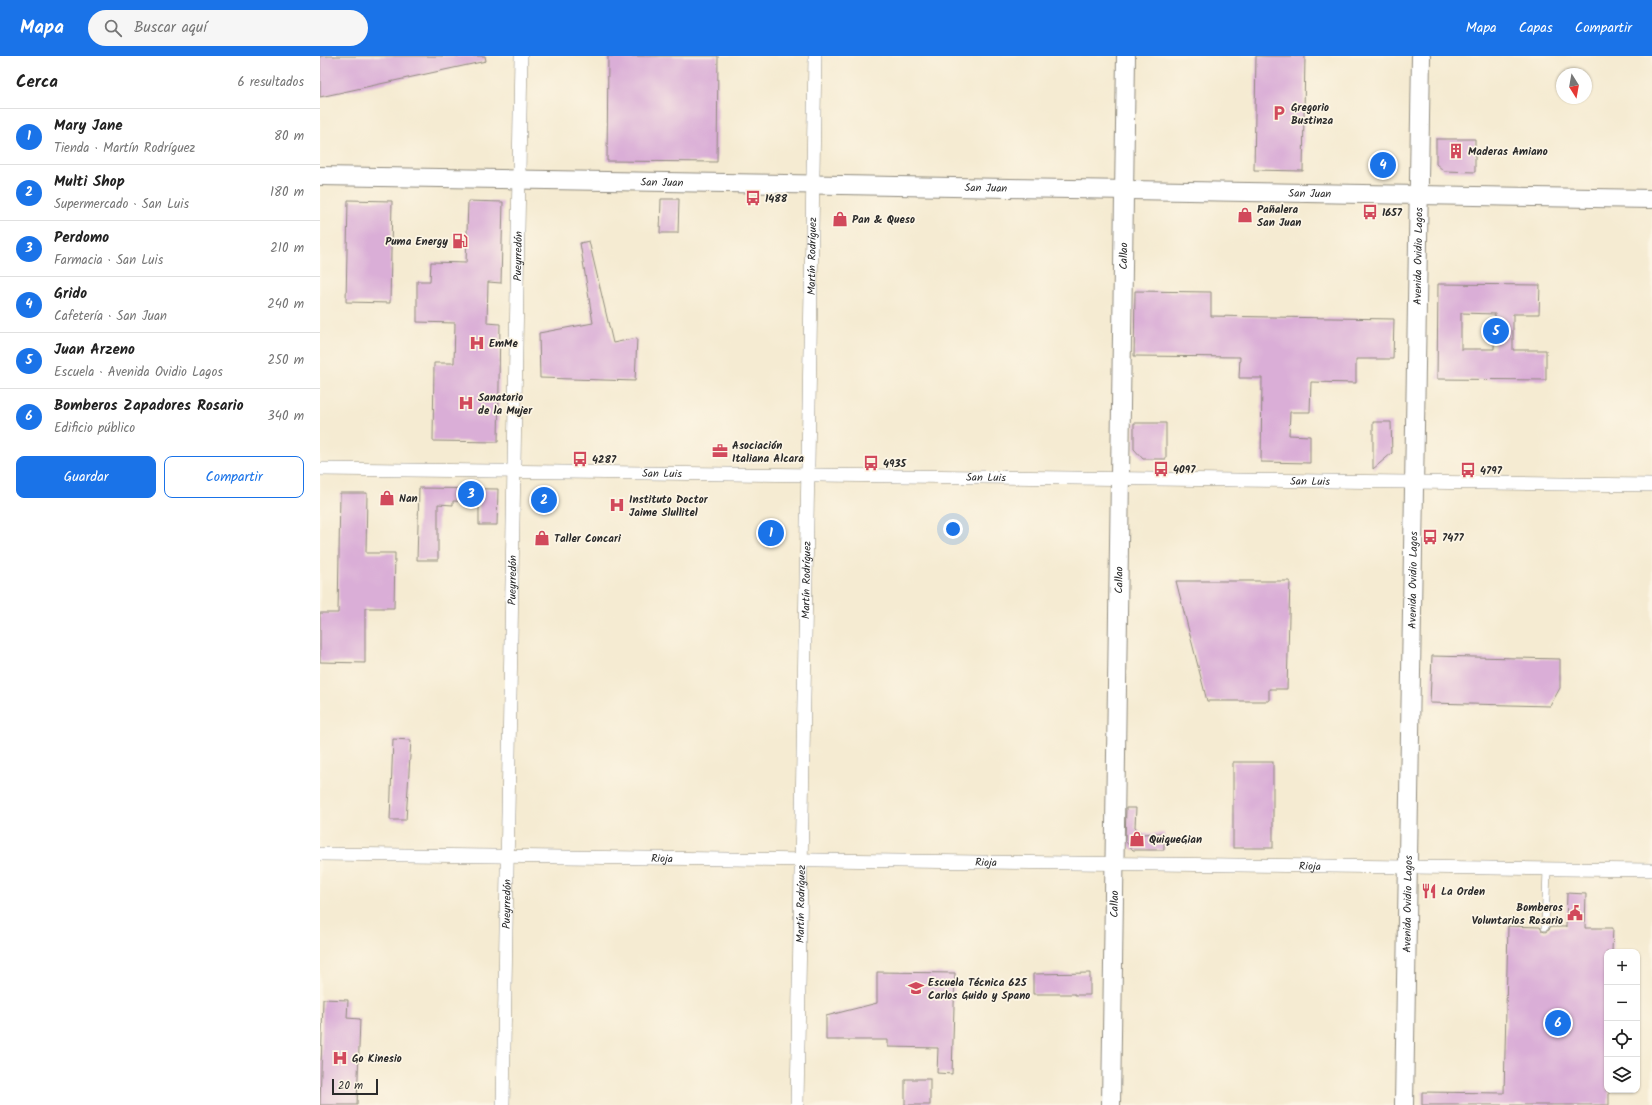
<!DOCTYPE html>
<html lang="es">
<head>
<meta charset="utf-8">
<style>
  :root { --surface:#fff; --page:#f6f6f6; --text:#222; --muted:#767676; --line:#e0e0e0; --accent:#1a73e8 }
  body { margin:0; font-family:Kalam,sans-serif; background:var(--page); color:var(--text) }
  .controls { position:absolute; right:12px; bottom:12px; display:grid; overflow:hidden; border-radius:8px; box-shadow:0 1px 3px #0004 }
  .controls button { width:36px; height:36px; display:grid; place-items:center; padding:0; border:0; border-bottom:1px solid var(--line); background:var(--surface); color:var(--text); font:20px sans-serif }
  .compass { position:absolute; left:1236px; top:12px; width:36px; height:36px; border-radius:50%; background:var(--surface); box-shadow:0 1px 3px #0004; rotate:169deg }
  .scale { position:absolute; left:12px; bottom:10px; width:46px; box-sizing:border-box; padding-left:4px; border:2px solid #2b2b2b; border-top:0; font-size:11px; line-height:14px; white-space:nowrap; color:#2b2b2b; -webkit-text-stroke:3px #fcf5e5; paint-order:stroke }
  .you { position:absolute; left:633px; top:473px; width:14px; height:14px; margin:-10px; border:3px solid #fff; border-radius:50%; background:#1a73e8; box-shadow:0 0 0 6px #1a73e833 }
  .badge { display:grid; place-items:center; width:26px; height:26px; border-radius:50%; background:var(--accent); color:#fff; font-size:13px; font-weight:700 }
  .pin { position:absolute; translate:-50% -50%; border:2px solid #fff; box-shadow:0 1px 4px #0006 }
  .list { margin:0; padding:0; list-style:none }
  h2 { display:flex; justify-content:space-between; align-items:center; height:52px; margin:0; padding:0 16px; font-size:17px }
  h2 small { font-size:13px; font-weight:400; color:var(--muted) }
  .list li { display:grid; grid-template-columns:26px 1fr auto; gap:12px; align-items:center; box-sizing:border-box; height:56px; padding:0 16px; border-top:1px solid var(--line) }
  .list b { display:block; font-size:15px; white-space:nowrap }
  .list p { margin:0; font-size:13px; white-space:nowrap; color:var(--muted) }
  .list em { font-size:13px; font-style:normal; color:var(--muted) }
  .actions { display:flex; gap:8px; padding:12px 16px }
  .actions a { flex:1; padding:9px 0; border:1px solid var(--accent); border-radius:8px; text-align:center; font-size:14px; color:var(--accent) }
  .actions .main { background:var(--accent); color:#fff }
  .icon { flex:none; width:22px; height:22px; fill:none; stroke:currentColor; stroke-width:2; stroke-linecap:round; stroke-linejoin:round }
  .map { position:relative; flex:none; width:1332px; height:1049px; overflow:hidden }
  header { display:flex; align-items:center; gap:24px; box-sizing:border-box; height:56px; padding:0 20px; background:var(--accent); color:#fff }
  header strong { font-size:19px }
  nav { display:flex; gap:22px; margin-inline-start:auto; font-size:14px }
  .search { width:280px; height:36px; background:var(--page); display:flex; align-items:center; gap:10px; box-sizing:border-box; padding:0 14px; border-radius:22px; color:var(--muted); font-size:15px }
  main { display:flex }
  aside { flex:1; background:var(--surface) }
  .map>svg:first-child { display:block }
</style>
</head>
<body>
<header>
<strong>Mapa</strong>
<div class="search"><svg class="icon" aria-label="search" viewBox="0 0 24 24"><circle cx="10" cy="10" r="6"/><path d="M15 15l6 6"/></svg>Buscar aquí</div>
<nav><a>Mapa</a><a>Capas</a><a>Compartir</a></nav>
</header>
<main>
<aside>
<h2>Cerca<small>6 resultados</small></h2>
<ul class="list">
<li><span class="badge">1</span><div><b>Mary Jane</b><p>Tienda · Martín Rodríguez</p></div><em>80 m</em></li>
<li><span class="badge">2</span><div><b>Multi Shop</b><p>Supermercado · San Luis</p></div><em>180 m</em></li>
<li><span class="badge">3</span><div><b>Perdomo</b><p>Farmacia · San Luis</p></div><em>210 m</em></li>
<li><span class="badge">4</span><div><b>Grido</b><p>Cafetería · San Juan</p></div><em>240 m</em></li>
<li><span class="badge">5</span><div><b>Juan Arzeno</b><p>Escuela · Avenida Ovidio Lagos</p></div><em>250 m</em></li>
<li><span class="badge">6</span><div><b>Bomberos Zapadores Rosario</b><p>Edificio público</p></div><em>340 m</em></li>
</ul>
<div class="actions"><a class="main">Guardar</a><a>Compartir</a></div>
</aside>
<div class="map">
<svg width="1332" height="1049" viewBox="0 0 1332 1049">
  <rect width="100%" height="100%" fill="#fcf5e5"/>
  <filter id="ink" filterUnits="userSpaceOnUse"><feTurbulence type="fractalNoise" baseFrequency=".025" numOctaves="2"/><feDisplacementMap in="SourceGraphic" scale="8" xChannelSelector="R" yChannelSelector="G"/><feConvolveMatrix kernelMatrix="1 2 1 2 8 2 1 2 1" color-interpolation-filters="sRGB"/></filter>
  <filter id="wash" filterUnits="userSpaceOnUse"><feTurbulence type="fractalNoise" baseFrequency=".012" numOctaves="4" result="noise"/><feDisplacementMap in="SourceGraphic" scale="16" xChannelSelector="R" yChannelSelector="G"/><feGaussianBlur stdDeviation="0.9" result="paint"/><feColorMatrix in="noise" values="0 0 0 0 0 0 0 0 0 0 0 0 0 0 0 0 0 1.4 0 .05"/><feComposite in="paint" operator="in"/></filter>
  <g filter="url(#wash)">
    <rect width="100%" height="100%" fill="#f5ebd2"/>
    <g id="blocks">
      <g fill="#daaed7" fill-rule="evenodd">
        <path d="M0,0h165l1,5 -166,36z"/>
        <path d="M288,0h110l-1,106 -110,-1z"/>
        <path d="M936,0h49l-2,115 -49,-1z"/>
        <path d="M1116,83h39v33l-31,-1 -8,-7z"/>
        <path d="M341,143h18l-1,34h-18z"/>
        <path d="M28,144l44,1 -2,102 -44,-1z"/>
        <path d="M148,145l35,1 -2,81 -13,-1 -1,41 13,1 -2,118 -65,-1 1,-78h20l1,-40 -38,-1v-41h13l1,-19 35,1z"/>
        <path d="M269,185l24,102 24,-5 -2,43 -95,-3 -1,-45 54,-10 -13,-80z"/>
        <path d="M1118,228l102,1 -1,29h-26v36h33v30l-109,-1zM1141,257l34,1 -1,35h-33z"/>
        <path d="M815,235l76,1v24l183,3 -1,40h-37v24l-45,-1 -1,30h-20l-1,23 21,1v27l-49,-1 1,-84h-23l1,-21 -106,-1z"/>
        <path d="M1053,366h18l1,31 -19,16z"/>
        <path d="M814,367h32v36h-23l-9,-10z"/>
        <path d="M99,432l79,1 -1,36h-18v-23l-26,-1v4l-15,-1v56h-21z"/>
        <path d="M20,437h27l-1,60h29l-1,55h-29v55l-45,-1v-49h18z"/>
        <path d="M856,525h114l-3,108h-18v12h-62z"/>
        <path d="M1112,600l128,3v29l-10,18 -120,-3z"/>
        <path d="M73,683l18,1 -5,80h-16z"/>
        <rect x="913" y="706" width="40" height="86"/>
        <path d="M806,752h10l-1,19 7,7 22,-1v17h-31l-8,-9z"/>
        <path d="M1247,837l19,1 -1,34h28l-1,24h-5v138h2v15h-187v-13l82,1 4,-167 32,1 2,4 3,1 4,-2 1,-3h16z"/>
        <path d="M557,916l78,1 -3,101 -15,-1 1,-25 -50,-1v-7h-62v-24l51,-13z"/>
        <path d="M770,917v22h-15v-1h-42v-20z"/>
        <path d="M3,943l25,1 -1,18 13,1 -3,86h-37z"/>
        <rect x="585" y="1023" width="25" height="26"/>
      </g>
    </g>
  </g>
  <g filter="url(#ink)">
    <use href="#blocks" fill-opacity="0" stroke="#908b7e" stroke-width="1"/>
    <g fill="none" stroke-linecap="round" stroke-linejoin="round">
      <defs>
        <path id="lane" d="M1225,871l2,-58"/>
        <g id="street">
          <path id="s1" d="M0,413l1332,16"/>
          <path id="s2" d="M0,798l1332,16"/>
          <path id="s3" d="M183,1049l18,-1049"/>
          <path id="s4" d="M477,1049l18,-1049"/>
        </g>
        <g id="secondary">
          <path id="s5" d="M0,120l1332,23"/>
          <path id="s6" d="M791,1049l15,-1049"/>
          <path id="s7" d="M1084,1049l17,-1049"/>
        </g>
      </defs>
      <use href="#lane" stroke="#908b7e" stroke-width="8"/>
      <use href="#street" stroke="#908b7e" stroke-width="14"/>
      <use href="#secondary" stroke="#908b7e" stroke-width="20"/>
      <use href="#lane" stroke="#fff" stroke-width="7"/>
      <use href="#street" stroke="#fff" stroke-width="13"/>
      <use href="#secondary" stroke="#fff" stroke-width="18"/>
    </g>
  </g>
  <defs>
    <symbol id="parking-bare" viewBox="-9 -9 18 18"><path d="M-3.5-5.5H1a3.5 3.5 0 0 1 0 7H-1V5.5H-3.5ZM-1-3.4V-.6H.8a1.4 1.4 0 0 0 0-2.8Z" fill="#d1495b" stroke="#fcf5e5" stroke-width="2.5" paint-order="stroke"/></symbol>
    <symbol id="building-bare" viewBox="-9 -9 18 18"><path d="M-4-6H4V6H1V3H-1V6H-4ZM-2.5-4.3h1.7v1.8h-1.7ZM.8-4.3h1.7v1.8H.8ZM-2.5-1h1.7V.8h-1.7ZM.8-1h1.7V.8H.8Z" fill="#d1495b" stroke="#fcf5e5" stroke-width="2.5" paint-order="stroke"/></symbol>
    <symbol id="bus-bare" viewBox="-9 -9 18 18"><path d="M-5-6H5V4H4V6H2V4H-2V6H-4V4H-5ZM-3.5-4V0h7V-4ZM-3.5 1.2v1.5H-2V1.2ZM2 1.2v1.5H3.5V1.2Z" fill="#d1495b" stroke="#fcf5e5" stroke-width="2.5" paint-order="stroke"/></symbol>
    <symbol id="shop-bare" viewBox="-9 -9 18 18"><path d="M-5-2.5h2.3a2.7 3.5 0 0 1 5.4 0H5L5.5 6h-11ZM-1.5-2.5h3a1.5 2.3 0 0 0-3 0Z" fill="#d1495b" stroke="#fcf5e5" stroke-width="2.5" paint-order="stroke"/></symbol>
    <symbol id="fuel-bare" viewBox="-9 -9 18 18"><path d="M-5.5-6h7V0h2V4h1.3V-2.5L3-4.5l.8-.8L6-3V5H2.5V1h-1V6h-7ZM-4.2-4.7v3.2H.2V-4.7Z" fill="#d1495b" stroke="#fcf5e5" stroke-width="2.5" paint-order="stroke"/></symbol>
    <symbol id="hospital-bare" viewBox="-9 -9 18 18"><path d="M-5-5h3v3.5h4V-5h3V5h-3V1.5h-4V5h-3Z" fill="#d1495b" stroke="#fcf5e5" stroke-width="2.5" paint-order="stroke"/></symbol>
    <symbol id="office-bare" viewBox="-9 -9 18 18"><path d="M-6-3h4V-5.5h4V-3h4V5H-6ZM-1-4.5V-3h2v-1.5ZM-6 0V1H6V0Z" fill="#d1495b" stroke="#fcf5e5" stroke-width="2.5" paint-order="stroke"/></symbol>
    <symbol id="restaurant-bare" viewBox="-9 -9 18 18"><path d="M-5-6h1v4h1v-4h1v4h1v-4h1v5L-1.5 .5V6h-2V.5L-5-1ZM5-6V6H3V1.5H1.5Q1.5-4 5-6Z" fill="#d1495b" stroke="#fcf5e5" stroke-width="2.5" paint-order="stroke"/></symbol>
    <symbol id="civic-bare" viewBox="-9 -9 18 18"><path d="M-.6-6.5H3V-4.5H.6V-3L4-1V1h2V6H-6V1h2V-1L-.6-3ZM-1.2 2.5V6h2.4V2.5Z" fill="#d1495b" stroke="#fcf5e5" stroke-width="2.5" paint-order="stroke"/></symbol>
    <symbol id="school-bare" viewBox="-9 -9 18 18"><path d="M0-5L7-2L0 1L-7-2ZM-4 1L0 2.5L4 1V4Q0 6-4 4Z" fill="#d1495b" stroke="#fcf5e5" stroke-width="2.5" paint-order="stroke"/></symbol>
  </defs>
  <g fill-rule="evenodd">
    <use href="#parking-bare" x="948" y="46" width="22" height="22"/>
    <use href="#building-bare" x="1125" y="84" width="22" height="22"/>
    <use href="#bus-bare" x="422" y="131" width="22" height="22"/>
    <use href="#bus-bare" x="1039" y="145" width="22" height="22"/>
    <use href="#shop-bare" x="914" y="148" width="22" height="22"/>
    <use href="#shop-bare" x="509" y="152" width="22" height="22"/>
    <use href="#fuel-bare" x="129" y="174" width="22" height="22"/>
    <use href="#hospital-bare" x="146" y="276" width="22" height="22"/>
    <use href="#hospital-bare" x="135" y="336" width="22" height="22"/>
    <use href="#office-bare" x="389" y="384" width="22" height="22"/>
    <use href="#bus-bare" x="249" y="392" width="22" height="22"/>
    <use href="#bus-bare" x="540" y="396" width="22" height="22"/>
    <use href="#bus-bare" x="830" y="402" width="22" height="22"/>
    <use href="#bus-bare" x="1137" y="403" width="22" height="22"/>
    <use href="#shop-bare" x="56" y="431" width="22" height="22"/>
    <use href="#hospital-bare" x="286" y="438" width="22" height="22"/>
    <use href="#bus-bare" x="1099" y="470" width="22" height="22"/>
    <use href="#shop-bare" x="211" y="471" width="22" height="22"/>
    <use href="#shop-bare" x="806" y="772" width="22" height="22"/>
    <use href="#restaurant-bare" x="1098" y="824" width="22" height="22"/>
    <use href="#civic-bare" x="1244" y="846" width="22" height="22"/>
    <use href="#school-bare" x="585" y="921" width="22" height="22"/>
    <use href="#hospital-bare" x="9" y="991" width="22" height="22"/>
  </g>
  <g text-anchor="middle" stroke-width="3.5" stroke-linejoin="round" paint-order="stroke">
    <g font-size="11" font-weight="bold" fill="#2b2b2b" stroke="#fcf5e5" text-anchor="start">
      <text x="971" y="55">Gregorio<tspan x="971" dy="13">Bustinza</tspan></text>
      <text x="1148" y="99">Maderas Amiano</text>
      <text x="445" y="146">1488</text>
      <text x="937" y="157">Pañalera<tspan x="937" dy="13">San Juan</tspan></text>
      <text x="1062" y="160">1657</text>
      <text x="532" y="167">Pan &amp; Queso</text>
      <text x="128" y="189" text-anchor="end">Puma Energy</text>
      <text x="169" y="291">EmMe</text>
      <text x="158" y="345">Sanatorio<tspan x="158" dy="13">de la Mujer</tspan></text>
      <text x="412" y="393">Asociación<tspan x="412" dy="13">Italiana Alcara</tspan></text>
      <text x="272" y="407">4287</text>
      <text x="563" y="411">4935</text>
      <text x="853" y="417">4097</text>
      <text x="1160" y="418">4797</text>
      <text x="79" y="446">Nan</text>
      <text x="309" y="447">Instituto Doctor<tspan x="309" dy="13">Jaime Slullitel</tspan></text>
      <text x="1122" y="485">7477</text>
      <text x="234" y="486">Taller Concari</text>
      <text x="829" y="787">QuiqueGian</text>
      <text x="1121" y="839">La Orden</text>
      <text x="1243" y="855" text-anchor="end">Bomberos<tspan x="1243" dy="13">Voluntarios Rosario</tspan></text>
      <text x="608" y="930">Escuela Técnica 625<tspan x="608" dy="13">Carlos Guido y Spano</tspan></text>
      <text x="32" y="1006">Go Kinesio</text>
    </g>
    <g font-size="11" fill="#2b2b2b" stroke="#fcf5e5">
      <text dy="4" stroke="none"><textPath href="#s5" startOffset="342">San Juan</textPath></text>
      <text dy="4" stroke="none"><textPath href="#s5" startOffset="666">San Juan</textPath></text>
      <text dy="4" stroke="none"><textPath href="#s5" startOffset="990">San Juan</textPath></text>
      <text dy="4" stroke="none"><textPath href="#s3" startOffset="849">Pueyrredón</textPath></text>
      <text dy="4" stroke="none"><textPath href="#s4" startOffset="849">Martín Rodríguez</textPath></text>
      <text dy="4" stroke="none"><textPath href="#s6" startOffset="849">Callao</textPath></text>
      <text dy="4" stroke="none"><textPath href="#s7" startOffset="849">Avenida Ovidio Lagos</textPath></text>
      <text dy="4" stroke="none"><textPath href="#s1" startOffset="342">San Luis</textPath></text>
      <text dy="4" stroke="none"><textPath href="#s1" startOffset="666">San Luis</textPath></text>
      <text dy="4" stroke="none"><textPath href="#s1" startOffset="990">San Luis</textPath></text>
      <text dy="4" stroke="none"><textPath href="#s3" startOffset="525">Pueyrredón</textPath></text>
      <text dy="4" stroke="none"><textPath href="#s6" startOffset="525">Callao</textPath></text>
      <text dy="4" stroke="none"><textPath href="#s7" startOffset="525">Avenida Ovidio Lagos</textPath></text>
      <text dy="4" stroke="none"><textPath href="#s4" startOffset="525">Martín Rodríguez</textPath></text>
      <text dy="4" stroke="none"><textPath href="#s2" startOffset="342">Rioja</textPath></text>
      <text dy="4" stroke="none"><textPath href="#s2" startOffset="666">Rioja</textPath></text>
      <text dy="4" stroke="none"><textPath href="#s2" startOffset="990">Rioja</textPath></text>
      <text dy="4" stroke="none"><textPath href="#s3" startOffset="201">Pueyrredón</textPath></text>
      <text dy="4" stroke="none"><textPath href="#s4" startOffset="201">Martín Rodríguez</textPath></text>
      <text dy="4" stroke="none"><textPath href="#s6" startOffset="201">Callao</textPath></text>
      <text dy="4" stroke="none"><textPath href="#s7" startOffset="201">Avenida Ovidio Lagos</textPath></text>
    </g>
  </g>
</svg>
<div class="controls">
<button>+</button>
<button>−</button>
<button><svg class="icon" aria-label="locate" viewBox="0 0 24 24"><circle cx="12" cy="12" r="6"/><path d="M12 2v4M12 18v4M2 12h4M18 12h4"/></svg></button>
<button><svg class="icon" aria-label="layers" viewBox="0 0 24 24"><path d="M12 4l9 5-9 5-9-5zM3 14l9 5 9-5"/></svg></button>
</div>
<svg class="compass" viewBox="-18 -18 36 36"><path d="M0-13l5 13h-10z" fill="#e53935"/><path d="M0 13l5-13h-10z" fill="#767676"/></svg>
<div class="scale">20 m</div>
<div class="you"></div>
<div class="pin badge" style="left:451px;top:477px">1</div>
<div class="pin badge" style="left:224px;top:444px">2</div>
<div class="pin badge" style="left:151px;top:438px">3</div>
<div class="pin badge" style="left:1063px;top:109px">4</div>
<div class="pin badge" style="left:1176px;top:275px">5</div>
<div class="pin badge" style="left:1238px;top:967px">6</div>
</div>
</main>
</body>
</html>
